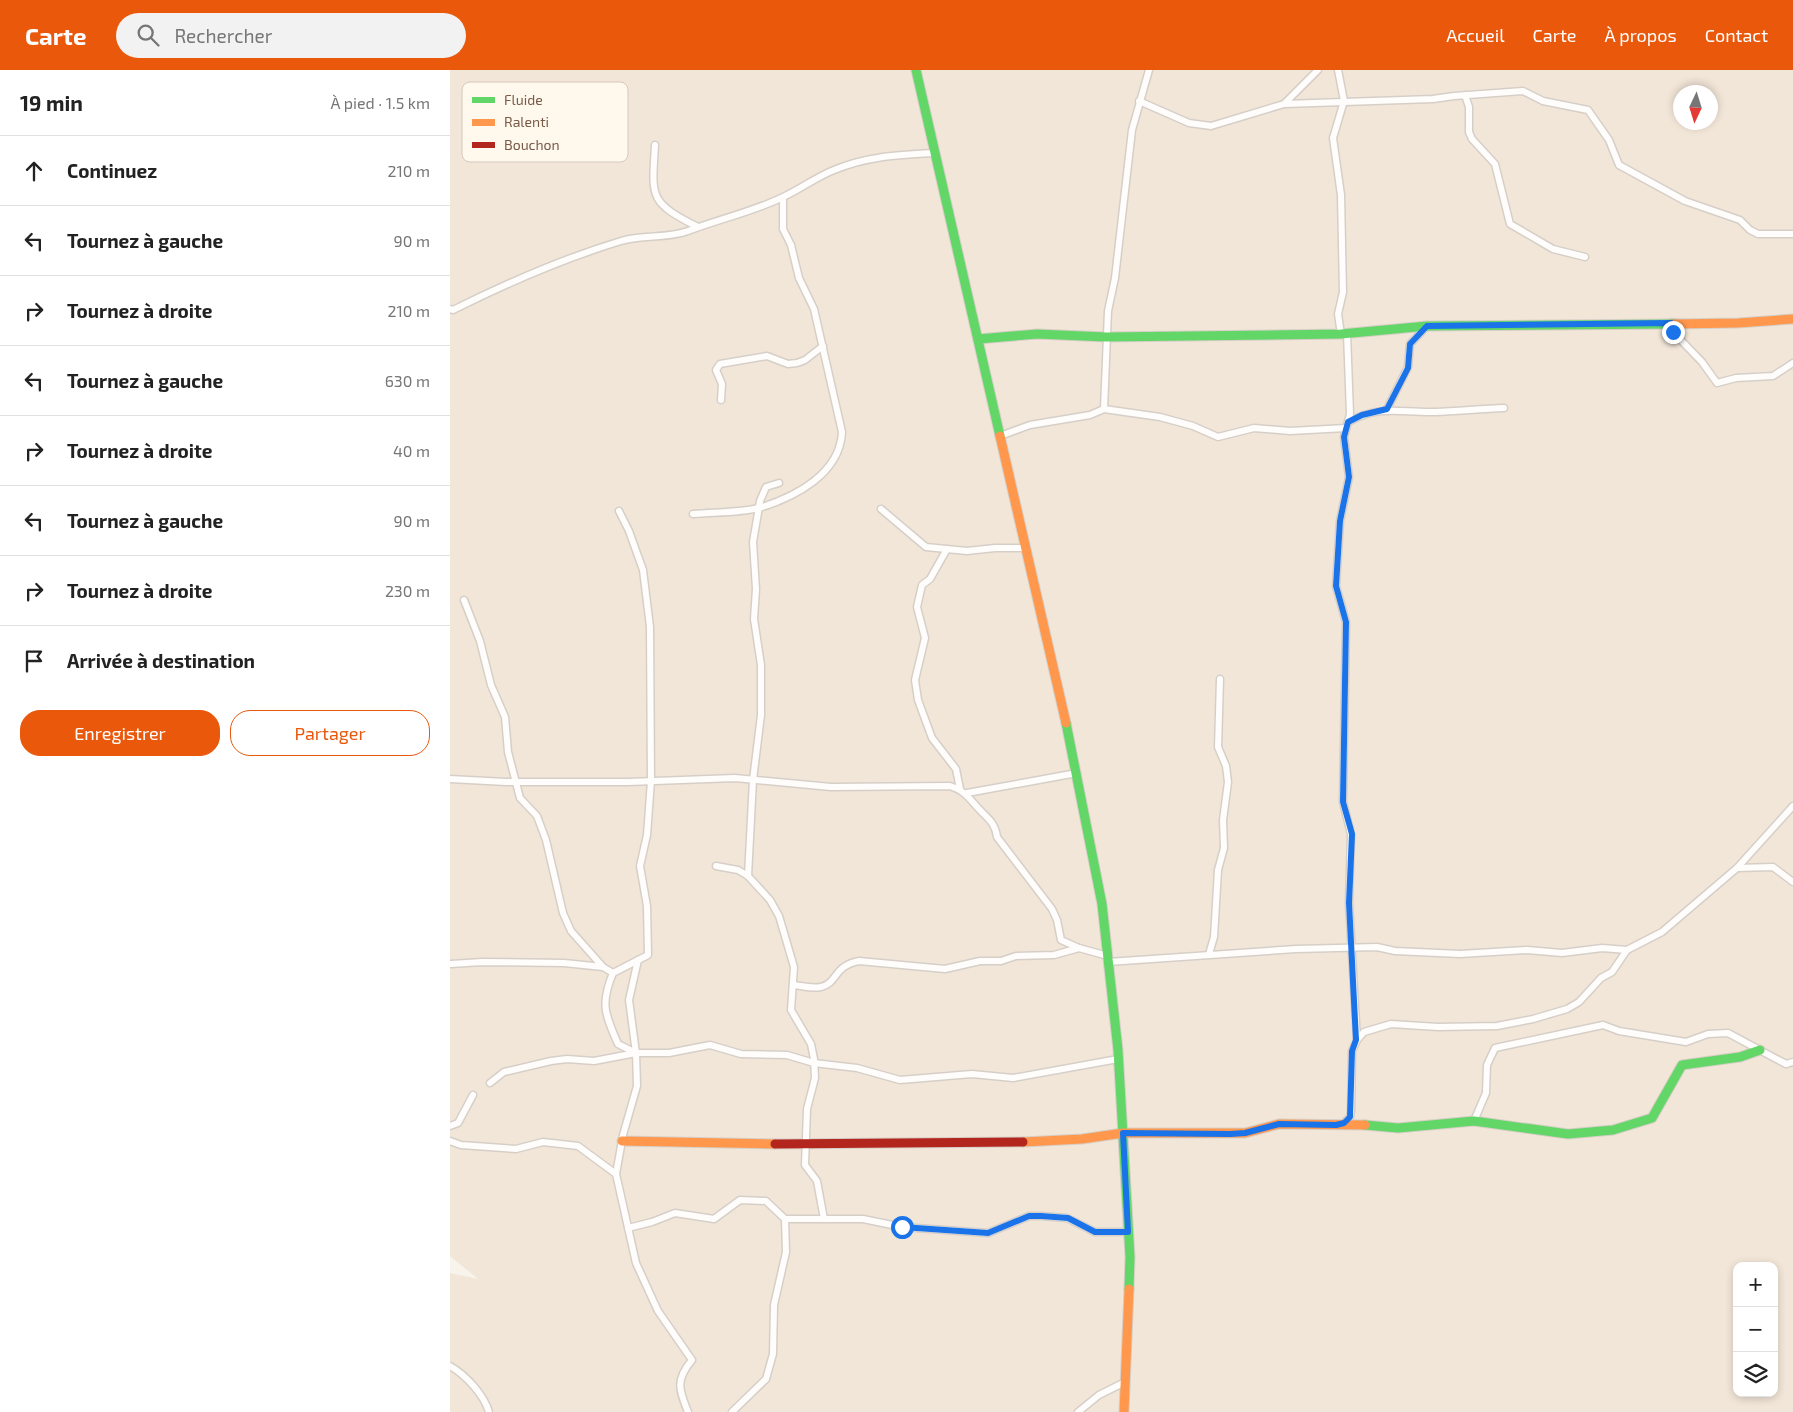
<!DOCTYPE html>
<html lang="fr">
<head>
<meta charset="utf-8">
<style>
  :root { --surface:#fff; --page:#f2f2f2; --text:#222; --muted:#767676; --line:#e0e0e0; --accent:#ea580c }
  body { margin:0; font-family:"Exo 2",sans-serif; background:var(--page); color:var(--text) }
  .controls { position:absolute; right:15px; bottom:15px; display:grid; overflow:hidden; border-radius:10px; box-shadow:0 2px 8px #0003 }
  .controls button { width:45px; height:45px; display:grid; place-items:center; padding:0; border:0; border-bottom:1px solid var(--line); background:var(--surface); color:var(--text); font:25px sans-serif }
  .compass { position:absolute; left:1223px; top:15px; width:45px; height:45px; border-radius:50%; background:var(--surface); box-shadow:0 2px 8px #0003; rotate:184deg }
  .stop { position:absolute; width:15px; height:15px; margin:-11px; border:4px solid #1a73e8; border-radius:50%; background:#fff }
  .stop.end { background:#1a73e8; border-color:#fff; box-shadow:0 1px 5px #0008 }
  .list { margin:0; padding:0; list-style:none }
  h2 { display:flex; justify-content:space-between; align-items:center; height:65px; margin:0; padding:0 20px; font-size:21px }
  h2 small { font-size:16px; font-weight:400; color:var(--muted) }
  .list li { display:grid; grid-template-columns:32px 1fr auto; gap:15px; align-items:center; box-sizing:border-box; height:70px; padding:0 20px; border-top:1px solid var(--line) }
  .list b { display:block; font-size:19px; white-space:nowrap }
  .list em { font-size:16px; font-style:normal; color:var(--muted) }
  .actions { display:flex; gap:10px; padding:15px 20px }
  .actions a { flex:1; padding:11px 0; border:1px solid var(--accent); border-radius:20px; text-align:center; font-size:18px; color:var(--accent) }
  .actions .main { background:var(--accent); color:#fff }
  .icon { flex:none; width:28px; height:28px; fill:none; stroke:currentColor; stroke-width:2; stroke-linecap:round; stroke-linejoin:round }
  .map { position:relative; flex:none; width:1343px; height:1342px; overflow:hidden }
  header { display:flex; align-items:center; gap:30px; box-sizing:border-box; height:70px; padding:0 25px; background:var(--accent); color:#fff }
  header strong { font-size:24px }
  nav { display:flex; gap:28px; margin-inline-start:auto; font-size:18px }
  .search { width:350px; height:45px; background:var(--page); display:flex; align-items:center; gap:12px; box-sizing:border-box; padding:0 18px; border-radius:28px; color:var(--muted); font-size:19px }
  main { display:flex }
  aside { flex:1; background:var(--surface) }
  .map>svg:first-child { display:block }
</style>
</head>
<body>
<header>
<strong>Carte</strong>
<div class="search"><svg class="icon" aria-label="search" viewBox="0 0 24 24"><circle cx="10" cy="10" r="6"/><path d="M15 15l6 6"/></svg>Rechercher</div>
<nav><a>Accueil</a><a>Carte</a><a>À propos</a><a>Contact</a></nav>
</header>
<main>
<aside>
<h2>19 min<small>À pied · 1.5 km</small></h2>
<ul class="list">
<li><svg class="icon" aria-label="ahead" viewBox="0 0 24 24"><path d="M12 20V5M6 11l6-6 6 6"/></svg><div><b>Continuez</b></div><em>210 m</em></li>
<li><svg class="icon" aria-label="left" viewBox="0 0 24 24"><path d="M17 20v-9H6M10 6l-5 5 5 5"/></svg><div><b>Tournez à gauche</b></div><em>90 m</em></li>
<li><svg class="icon" aria-label="right" viewBox="0 0 24 24"><path d="M7 20v-9h11M14 6l5 5-5 5"/></svg><div><b>Tournez à droite</b></div><em>210 m</em></li>
<li><svg class="icon" aria-label="left" viewBox="0 0 24 24"><path d="M17 20v-9H6M10 6l-5 5 5 5"/></svg><div><b>Tournez à gauche</b></div><em>630 m</em></li>
<li><svg class="icon" aria-label="right" viewBox="0 0 24 24"><path d="M7 20v-9h11M14 6l5 5-5 5"/></svg><div><b>Tournez à droite</b></div><em>40 m</em></li>
<li><svg class="icon" aria-label="left" viewBox="0 0 24 24"><path d="M17 20v-9H6M10 6l-5 5 5 5"/></svg><div><b>Tournez à gauche</b></div><em>90 m</em></li>
<li><svg class="icon" aria-label="right" viewBox="0 0 24 24"><path d="M7 20v-9h11M14 6l5 5-5 5"/></svg><div><b>Tournez à droite</b></div><em>230 m</em></li>
<li><svg class="icon" aria-label="arrive" viewBox="0 0 24 24"><path d="M6 21V4h12l-3 4 3 4H6"/></svg><div><b>Arrivée à destination</b></div></li>
</ul>
<div class="actions"><a class="main">Enregistrer</a><a>Partager</a></div>
</aside>
<div class="map">
<svg width="1343" height="1342" viewBox="0 0 1343 1342">
  <rect width="100%" height="100%" fill="#f8f3eb"/>
  <path fill="#f2e6d8" fill-rule="evenodd" d="M0,0h1343v1342h-1343v-139l28,6 -28,-23zM1230,22h30v30h-30zM1287,1196h37v127h-37z"/>
  <g fill="none" stroke-linecap="round" stroke-linejoin="round">
    <defs>
      <g id="street">
        <path d="M888,0l6,31 -11,37 8,57 2,97 -5,22 3,20"/>
        <path d="M1015,25l4,12v25l3,7 23,25 15,60 43,25 32,8"/>
        <path d="M689,31l50,22 22,3 73,-22 149,-5 21,-3 69,-5 20,10 45,9 21,30 10,25 66,36 55,19 10,10 8,4h35"/>
        <path d="M834,34l34,-34"/>
        <path d="M205,75c-3,52 -7,57 43,82"/>
        <path d="M0,239l3,1c54,-27 112,-52 168,-69 22,-7 46,-2 67,-10 31,-12 64,-19 93,-33 18,-8 35,-21 53,-28 33,-14 65,-15 100,-17"/>
        <path d="M1221,253l2,9 29,30 15,21 19,-5 37,-2 20,-13"/>
        <path d="M897,263l3,81 -6,23 5,40 -9,44 -4,65 10,36 -3,180 8,32 -2,69 8,137"/>
        <path d="M271,330l1,-16 -6,-14 4,-6 47,-8 21,8 9,-1 8,-3 18,-14"/>
        <path d="M654,339l4,-98 7,-33 17,-148 17,-60"/>
        <path d="M937,339l21,-42 2,-23 17,-18"/>
        <path d="M898,352c34,-18 51,-9 87,-10 23,-1 46,-3 69,-4"/>
        <path d="M550,366l30,-11 60,-10 14,-6 56,8 33,9 25,11 36,-9 36,3 56,-3"/>
        <path d="M431,439l45,38 41,4 28,-3h31"/>
        <path d="M243,444c21,-2 45,-1 66,-6 36,-11 81,-34 83,-76l-28,-123 -15,-31 -8,-33 -8,-16v-31"/>
        <path d="M497,479l-17,30 -8,6 -5,22 8,31 -10,42 3,20 14,38 24,31 4,20"/>
        <path d="M14,530l16,41 11,44 14,32 3,35 12,46 17,18 9,24 17,73 8,18 32,36"/>
        <path d="M0,709l56,3h122l107,-4 96,9 119,-1c15,5 18,11 28,22 10,11 17,14 19,29l55,72 5,11 4,20 18,8 29,8"/>
        <path d="M517,723l110,-20"/>
        <path d="M266,796l22,4 10,6 22,24 9,16 15,51 -3,43 20,34 3,15 1,19 -8,31 -2,56 12,16 7,38"/>
        <path d="M1287,798l36,-1 20,15"/>
        <path d="M298,806l5,-96 8,-65v-50l-7,-46 2,-30 -3,-47 7,-41 6,-14 13,-4"/>
        <path d="M759,884l5,-17 4,-67 6,-22 -1,-28 5,-38 -2,-16 -8,-19 2,-68"/>
        <path d="M188,890l-9,40 7,53 1,33 -14,49 -7,39 20,89 22,48 34,49c-17,20 -13,30 -4,52"/>
        <path d="M658,892l188,-13 81,-2 18,4 65,3 67,-4 35,3 40,-5 25,2"/>
        <path d="M1,894l31,-2 82,1 39,4 10,6c-13,31 -8,41 5,71l18,9"/>
        <path d="M163,903l35,-18 -1,-49 -7,-40 7,-31 4,-54 -1,-154 -7,-57 -14,-39 -10,-20"/>
        <path d="M344,915c8,1 18,4 27,2 17,-4 12,-21 38,-26l86,8 35,-8h21l15,-5 38,-1 25,-7"/>
        <path d="M40,1013l14,-11 47,-11 16,-2 27,2 42,-8h33l41,-8 31,9 46,1 27,8 43,5 43,12 72,-6 41,4 105,-19"/>
        <path d="M1024,1051l12,-28 1,-28 8,-17 108,-23 16,6 67,11 22,-8 20,-1 58,31 7,-2"/>
        <path d="M894,1053l6,-6 1,-6 1,-60 5,-11 7,-8 27,-8 47,3 59,-1 36,-7 34,-10 12,-7 22,-24 11,-6 15,-22 35,-18 75,-64 56,-62"/>
        <path d="M0,1056l8,-3 15,-28"/>
        <path d="M0,1071l11,4 55,4 27,-7 35,4 38,28"/>
        <path d="M178,1158l24,-6 23,-9 39,6 26,-19 26,1 19,18h78l39,8 86,6 41,-17h12l26,2 28,14h33"/>
        <path d="M0,1296c16,9 34,29 39,46"/>
        <path d="M282,1342l34,-33 7,-25 1,-49 12,-53 -1,-33"/>
        <path d="M628,1342l21,-17 26,-13"/>
      </g>
      <g id="fast">
        <path d="M466,0l84,366"/>
        <path d="M528,269l59,-5 69,3 235,-3 86,-8 246,-2"/>
        <path d="M616,653l36,181 16,146 12,207 -1,32"/>
        <path d="M915,1055l33,3 76,-7 94,13 45,-4 39,-12 30,-53 58,-8 20,-7"/>
      </g>
      <g id="slow">
        <path d="M1223,254l65,-1 55,-4"/>
        <path d="M550,366l66,287"/>
        <path d="M172,1071l153,3"/>
        <path d="M573,1072l59,-3 41,-6h122l34,-9 86,1"/>
        <path d="M674,1342l5,-123"/>
      </g>
      <path id="jam" d="M325,1074l248,-2"/>
    </defs>
    <use href="#street" stroke="#d6cfc8" stroke-width="9"/>
    <use href="#fast" stroke="#d7cfc7" stroke-width="11"/>
    <use href="#slow" stroke="#d7cfc7" stroke-width="11"/>
    <use href="#jam" stroke="#d7cfc7" stroke-width="11"/>
    <use href="#street" stroke="#fefdfc" stroke-width="6"/>
    <use href="#fast" stroke="#63d668" stroke-width="9"/>
    <use href="#slow" stroke="#ff974d" stroke-width="9"/>
    <use href="#jam" stroke="#b3261e" stroke-width="9"/>
  </g>
  <g fill="none" stroke-linecap="round" stroke-linejoin="round">
    <path stroke="#1a73e8" stroke-width="6" d="M452,1157l86,6 41,-17h12l27,2 27,14h33l-5,-99 107,1 15,-1 34,-9 57,1 8,-2 6,-6 2,-66 4,-11 -7,-137 3,-69 -9,-32 3,-180 -10,-36 4,-65 9,-44 -5,-40 4,-15 14,-7 25,-6 21,-41 2,-24 17,-18 244,-3 2,9"/>
  </g>
  <rect x="12" y="12" width="166" height="80" rx="8" fill="#fff8ed" stroke="#d6c9bc" stroke-width="1"/>
  <rect x="22" y="27" width="23" height="6" fill="#63d668"/>
  <rect x="22" y="49" width="23" height="7" fill="#ff974d"/>
  <rect x="22" y="72" width="23" height="6" fill="#b3261e"/>
  <g font-size="14" fill="#785a48">
    <text x="54" y="35">Fluide</text>
    <text x="54" y="57">Ralenti</text>
    <text x="54" y="80">Bouchon</text>
  </g>
</svg>
<div class="controls">
<button>+</button>
<button>−</button>
<button><svg class="icon" aria-label="layers" viewBox="0 0 24 24"><path d="M12 4l9 5-9 5-9-5zM3 14l9 5 9-5"/></svg></button>
</div>
<svg class="compass" viewBox="-18 -18 36 36"><path d="M0-13l5 13h-10z" fill="#e53935"/><path d="M0 13l5-13h-10z" fill="#767676"/></svg>
<div class="stop" style="left:452px;top:1157px"></div>
<div class="stop end" style="left:1223px;top:262px"></div>
</div>
</main>
</body>
</html>
